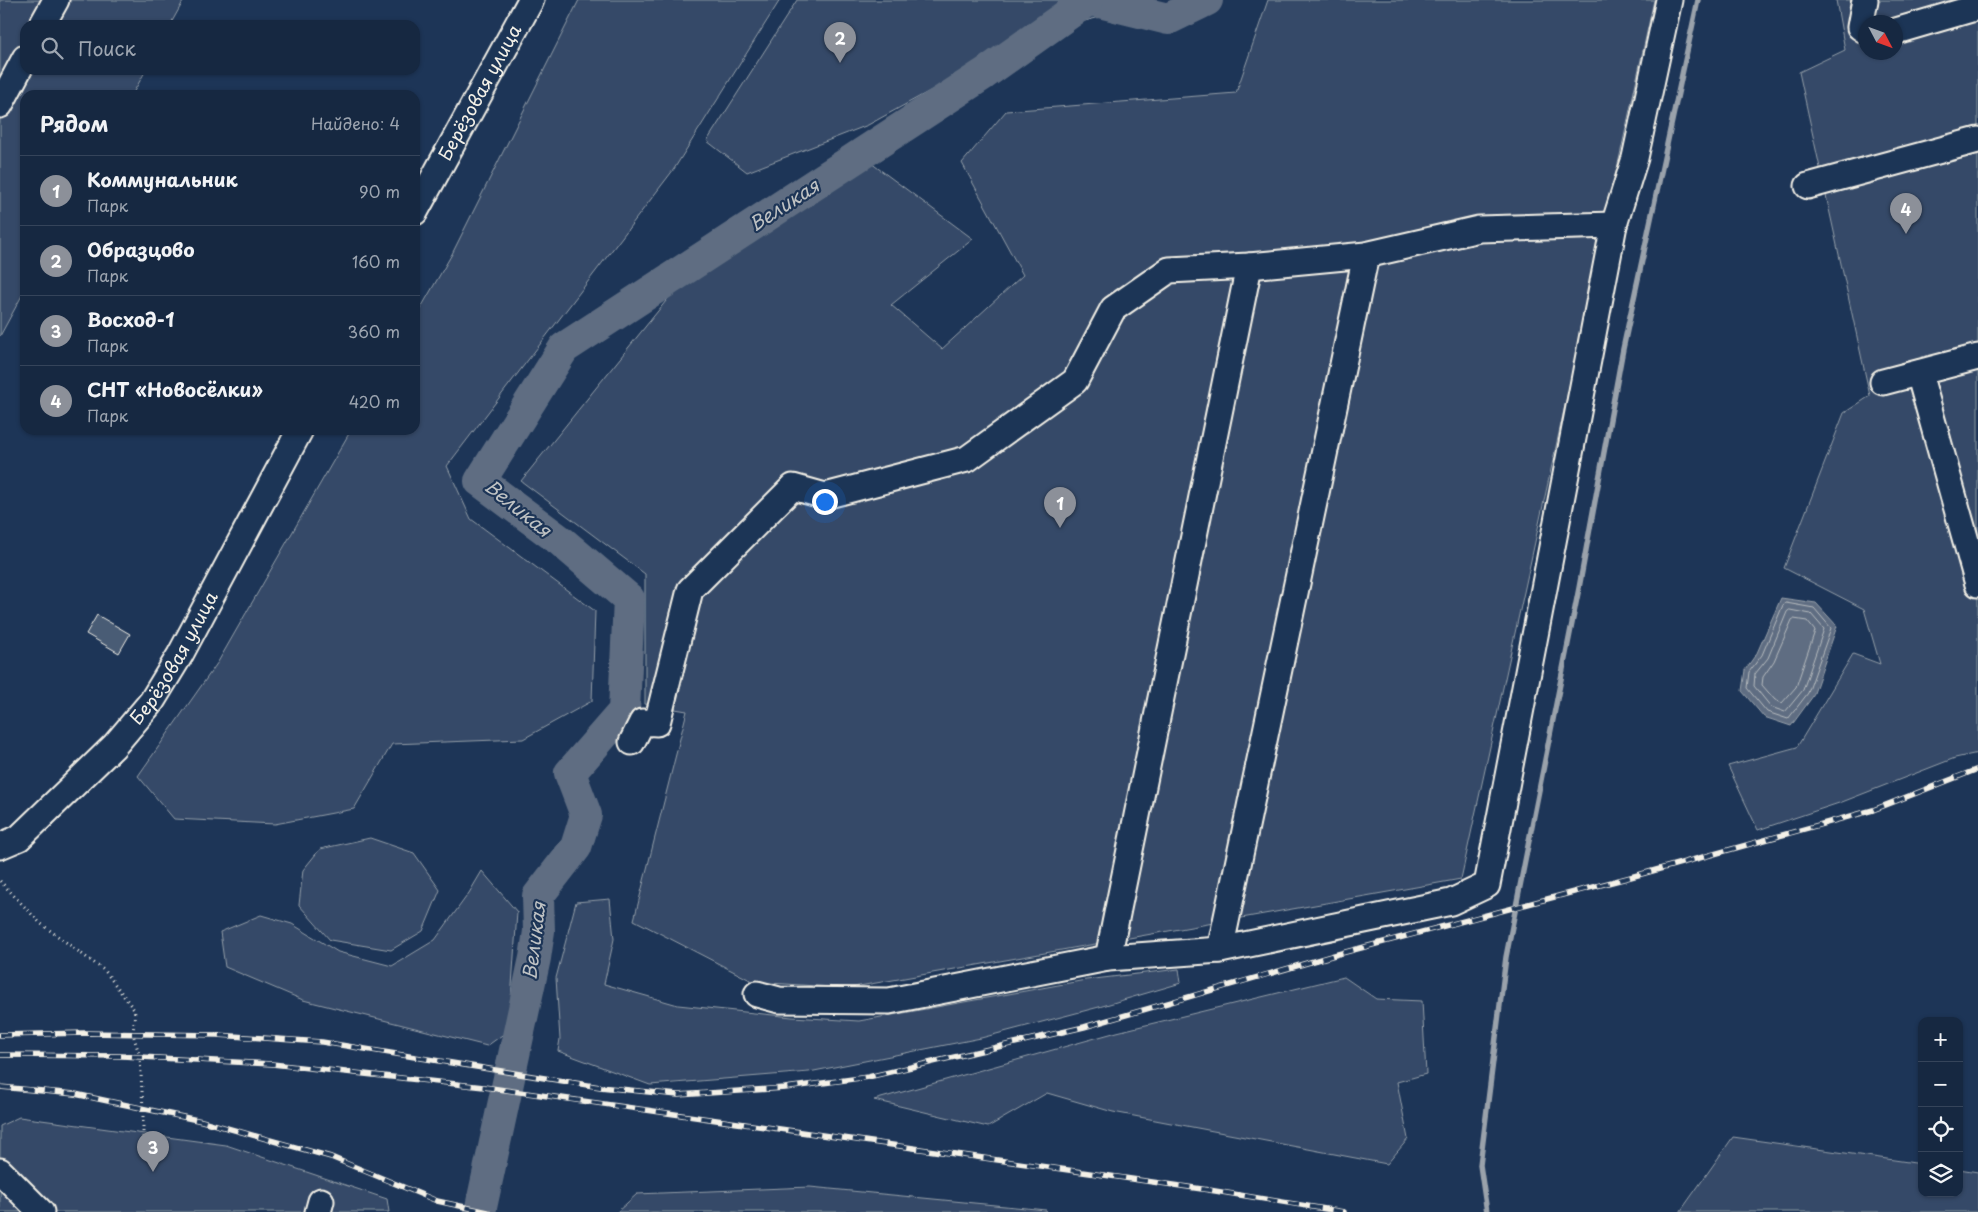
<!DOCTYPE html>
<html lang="ru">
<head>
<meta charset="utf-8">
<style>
  :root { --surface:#162841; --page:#23344c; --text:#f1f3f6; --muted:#9ea6b1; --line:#35445a; --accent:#8c9099 }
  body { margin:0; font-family:"Playpen Sans",sans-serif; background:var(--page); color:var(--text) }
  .controls { position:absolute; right:15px; bottom:15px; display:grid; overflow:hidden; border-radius:10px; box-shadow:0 1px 4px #0004 }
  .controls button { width:45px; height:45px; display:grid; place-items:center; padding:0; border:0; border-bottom:1px solid var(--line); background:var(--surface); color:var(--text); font:25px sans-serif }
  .compass { position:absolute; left:1858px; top:15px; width:45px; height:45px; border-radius:50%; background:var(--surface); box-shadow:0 1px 4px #0004; rotate:131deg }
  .you { position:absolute; left:824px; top:501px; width:18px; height:18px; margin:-12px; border:4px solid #fff; border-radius:50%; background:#1a73e8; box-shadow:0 0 0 8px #1a73e833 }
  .badge { display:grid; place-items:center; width:32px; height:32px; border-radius:50%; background:var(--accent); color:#fff; font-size:16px; font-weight:700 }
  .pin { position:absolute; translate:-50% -41px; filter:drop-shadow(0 1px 2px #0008) }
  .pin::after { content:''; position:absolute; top:26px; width:18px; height:15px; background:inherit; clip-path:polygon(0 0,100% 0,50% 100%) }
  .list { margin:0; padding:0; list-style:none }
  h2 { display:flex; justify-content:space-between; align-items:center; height:65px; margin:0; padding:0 20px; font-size:21px }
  h2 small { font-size:16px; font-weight:400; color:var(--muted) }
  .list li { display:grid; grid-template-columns:32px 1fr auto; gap:15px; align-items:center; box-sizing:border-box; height:70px; padding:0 20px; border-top:1px solid var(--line) }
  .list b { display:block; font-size:19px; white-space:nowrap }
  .list p { margin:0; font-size:16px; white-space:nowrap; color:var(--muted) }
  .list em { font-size:16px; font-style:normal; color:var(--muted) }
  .icon { flex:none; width:28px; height:28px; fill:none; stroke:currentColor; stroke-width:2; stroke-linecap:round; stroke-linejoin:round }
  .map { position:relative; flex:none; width:1978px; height:1212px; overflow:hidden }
  .search { position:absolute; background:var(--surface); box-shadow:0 1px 4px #0004; left:20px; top:20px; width:400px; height:55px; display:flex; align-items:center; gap:12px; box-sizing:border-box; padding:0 18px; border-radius:15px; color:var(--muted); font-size:19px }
  .panel { position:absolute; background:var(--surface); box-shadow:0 1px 4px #0004; left:20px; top:90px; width:400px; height:345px; border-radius:15px }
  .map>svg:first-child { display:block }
</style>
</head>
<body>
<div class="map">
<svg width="1978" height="1212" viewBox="0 0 1978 1212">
  <rect width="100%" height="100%" fill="#1d3557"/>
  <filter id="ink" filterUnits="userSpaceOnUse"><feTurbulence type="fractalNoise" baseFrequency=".02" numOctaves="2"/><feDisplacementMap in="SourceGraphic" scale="10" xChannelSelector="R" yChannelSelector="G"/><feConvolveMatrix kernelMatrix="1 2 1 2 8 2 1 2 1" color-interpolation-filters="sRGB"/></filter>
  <g filter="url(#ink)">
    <g fill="#354a67" stroke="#949ea8" fill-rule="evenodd">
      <path d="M0,0h184l-14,25h-145v45h121l-14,25h-107v195l-25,46z"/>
      <path d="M579,0h201l-106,169 -227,297 24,53 124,92 -3,90 -69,38 -131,5 -38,65 -79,15 -101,-5 -36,-43 80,-114 133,-232h64v-112l37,-64z"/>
      <path d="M797,0h340l-6,9 -54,14 -120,53 -89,49 -121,47 -40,-31z"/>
      <path d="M1268,0h386l-193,879 -613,109 -94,-6 -120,-62 53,-209 -42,-7v-130l-124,-93 174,-216 172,-105 106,79 -82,66 51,44 81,-74 -61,-112 44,-52 230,-18z"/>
      <path d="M1836,0h142v753l-23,5 -113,44 -84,28 -30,-64 69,-19 56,-93 27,10 -16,-55 -80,-41 60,-155 26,-17 -71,-324 46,-22zM1866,22h30v30h-30z"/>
      <path d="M370,838l44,15 26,37 -17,41 -32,19 -61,-10 -31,-35 4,-35 17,-21z"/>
      <path d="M482,871l35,41 -8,118 -22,16 -184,-46 -78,-33 -5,-35 41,-17 31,9 46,28 54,14 43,-26 34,-47z"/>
      <path d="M610,899l4,40 -10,45 74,21 114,12 67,4 227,-41 93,-11 2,14 -82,24 -118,31 -172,34 -159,13 -92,-34 2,-12 -4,-61 20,-76z"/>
      <path d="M1344,977l32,22 46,2 4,73 -29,8 11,57 -21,25 -274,-52 -66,-19 -59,34 -114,-27 243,-68z"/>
      <path d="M19,1117l207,28 161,54 2,13h-389v-86z"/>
      <path d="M1733,1137l189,27v29h37v-24l19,3v40h-298z"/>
      <path d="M810,1187l236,23 1,2h-430l20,-18z"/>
    </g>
    <path fill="#5e6d82" stroke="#9aa2ab" d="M1781,598l35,5 21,23 -24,70 -22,30 -27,-9 -22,-26 3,-21 12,-17z"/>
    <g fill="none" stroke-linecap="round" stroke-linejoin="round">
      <g stroke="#b8bcbf" stroke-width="1">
        <path d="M1786,603l28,5 17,20 -23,65 -20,26 -21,-7 -20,-24 2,-16 13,-17 21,-50z"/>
        <path d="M1790,610l21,4 13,15 -21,61 -18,22 -14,-5 -17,-21 1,-12 13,-16 19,-46z"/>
        <path d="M1794,619l13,2 8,10 -19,56 -14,16 -7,-3 -13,-15 1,-8 11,-16 18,-41z"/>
      </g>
      <path stroke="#9aa2ab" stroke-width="5.5" d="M1487,1212l-7,-47 26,-208 73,-369 44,-239 75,-349"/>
      <g stroke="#5e6d82" stroke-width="32">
        <path d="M1091,0l77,19 39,-19"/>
        <path d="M480,1212l55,-254 4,-27 -1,-35 38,-49 10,-32 -16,-42 54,-62 5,-112 -67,-57 -82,-61 84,-133 420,-274 104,-74"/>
      </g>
    </g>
    <path fill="#485b74" stroke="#f4f1e8" d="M97,615l33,19 -11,19 -33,-19z"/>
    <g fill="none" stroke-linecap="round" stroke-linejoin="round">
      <defs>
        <g id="minor">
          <path d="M1865,0l-5,27 6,4"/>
          <path d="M42,25l14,-25"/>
          <path d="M1896,31l82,-24"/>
          <path d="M0,105l25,-47"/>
          <path d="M1808,186l170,-46"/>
          <path id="s1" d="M415,212l116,-212"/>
          <path d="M1919,373l59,211"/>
          <path d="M1883,382l95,-25"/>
          <path d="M632,742l10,-20 15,1 33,-133 103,-103 32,9 142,-37 108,-78 38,-72 56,-39 80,-4 117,-11 113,-26 135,-4"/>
          <path id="s2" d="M0,846l19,-8 95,-92 38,-45 28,-46 120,-225"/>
          <path d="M1220,950l146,-695"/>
          <path d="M1108,958l141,-692"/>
          <path d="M757,994l22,6 110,1 219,-43 112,-8 231,-48 36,-17 127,-660 21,-67 34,-158"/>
          <path d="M0,1171l41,41"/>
          <path d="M318,1212l3,-11"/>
        </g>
      </defs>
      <use href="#minor" stroke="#f4f1e8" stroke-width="29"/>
      <path stroke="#f4f1e8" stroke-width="3" stroke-dasharray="1 4" stroke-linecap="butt" d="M0,881l40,42 65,48 30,40 -2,23 7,23 3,51v36"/>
      <use href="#minor" stroke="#1d3557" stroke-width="25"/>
      <defs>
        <g id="rail">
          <path d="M0,1035l85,-2 132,2 105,7 278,45 78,8 107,-7 83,-11 216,-50 254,-73 289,-76 246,-68 105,-41"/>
          <path d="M0,1055l122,1 150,8 212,23 725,103 135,22"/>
          <path d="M0,1087l75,7 127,27 129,36 106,44 51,11"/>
        </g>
      </defs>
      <use href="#rail" stroke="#f4f1e8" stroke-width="5.5"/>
      <use href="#rail" stroke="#1d3557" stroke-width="4" stroke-dasharray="11" stroke-linecap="butt"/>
    </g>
  </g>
  <g text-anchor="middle" stroke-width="4.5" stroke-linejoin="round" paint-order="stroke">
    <g font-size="18" fill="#f4f1e8" stroke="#1d3557">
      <text dy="6" stroke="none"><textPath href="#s1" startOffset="136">Берёзовая улица</textPath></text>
      <text dy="6" stroke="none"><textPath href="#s2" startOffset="260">Берёзовая улица</textPath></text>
    </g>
    <g font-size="19" font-style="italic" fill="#c0c3c4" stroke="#1d3557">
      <text transform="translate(784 205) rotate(-33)" y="7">Великая</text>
      <text transform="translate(518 508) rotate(39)" y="7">Великая</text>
      <text transform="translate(534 941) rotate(-83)" y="7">Великая</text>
    </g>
  </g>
</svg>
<div class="controls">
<button>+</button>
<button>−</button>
<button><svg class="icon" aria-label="locate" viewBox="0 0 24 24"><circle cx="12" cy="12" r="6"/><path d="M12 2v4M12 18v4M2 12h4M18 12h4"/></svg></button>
<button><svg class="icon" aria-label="layers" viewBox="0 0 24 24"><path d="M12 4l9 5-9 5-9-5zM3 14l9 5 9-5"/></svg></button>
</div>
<svg class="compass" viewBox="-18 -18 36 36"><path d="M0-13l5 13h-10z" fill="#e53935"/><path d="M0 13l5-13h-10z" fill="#9ea6b1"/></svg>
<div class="you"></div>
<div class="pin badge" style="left:1060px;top:528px">1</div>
<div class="pin badge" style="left:840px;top:63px">2</div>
<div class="pin badge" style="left:153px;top:1172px">3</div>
<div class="pin badge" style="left:1906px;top:234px">4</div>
<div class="search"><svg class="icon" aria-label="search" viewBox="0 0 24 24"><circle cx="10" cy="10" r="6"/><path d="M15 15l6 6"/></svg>Поиск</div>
<section class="panel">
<h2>Рядом<small>Найдено: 4</small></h2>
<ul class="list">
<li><span class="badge">1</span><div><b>Коммунальник</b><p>Парк</p></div><em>90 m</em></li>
<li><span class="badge">2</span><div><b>Образцово</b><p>Парк</p></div><em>160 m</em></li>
<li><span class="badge">3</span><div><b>Восход-1</b><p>Парк</p></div><em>360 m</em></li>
<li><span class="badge">4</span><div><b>СНТ «Новосёлки»</b><p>Парк</p></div><em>420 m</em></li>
</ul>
</section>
</div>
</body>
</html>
